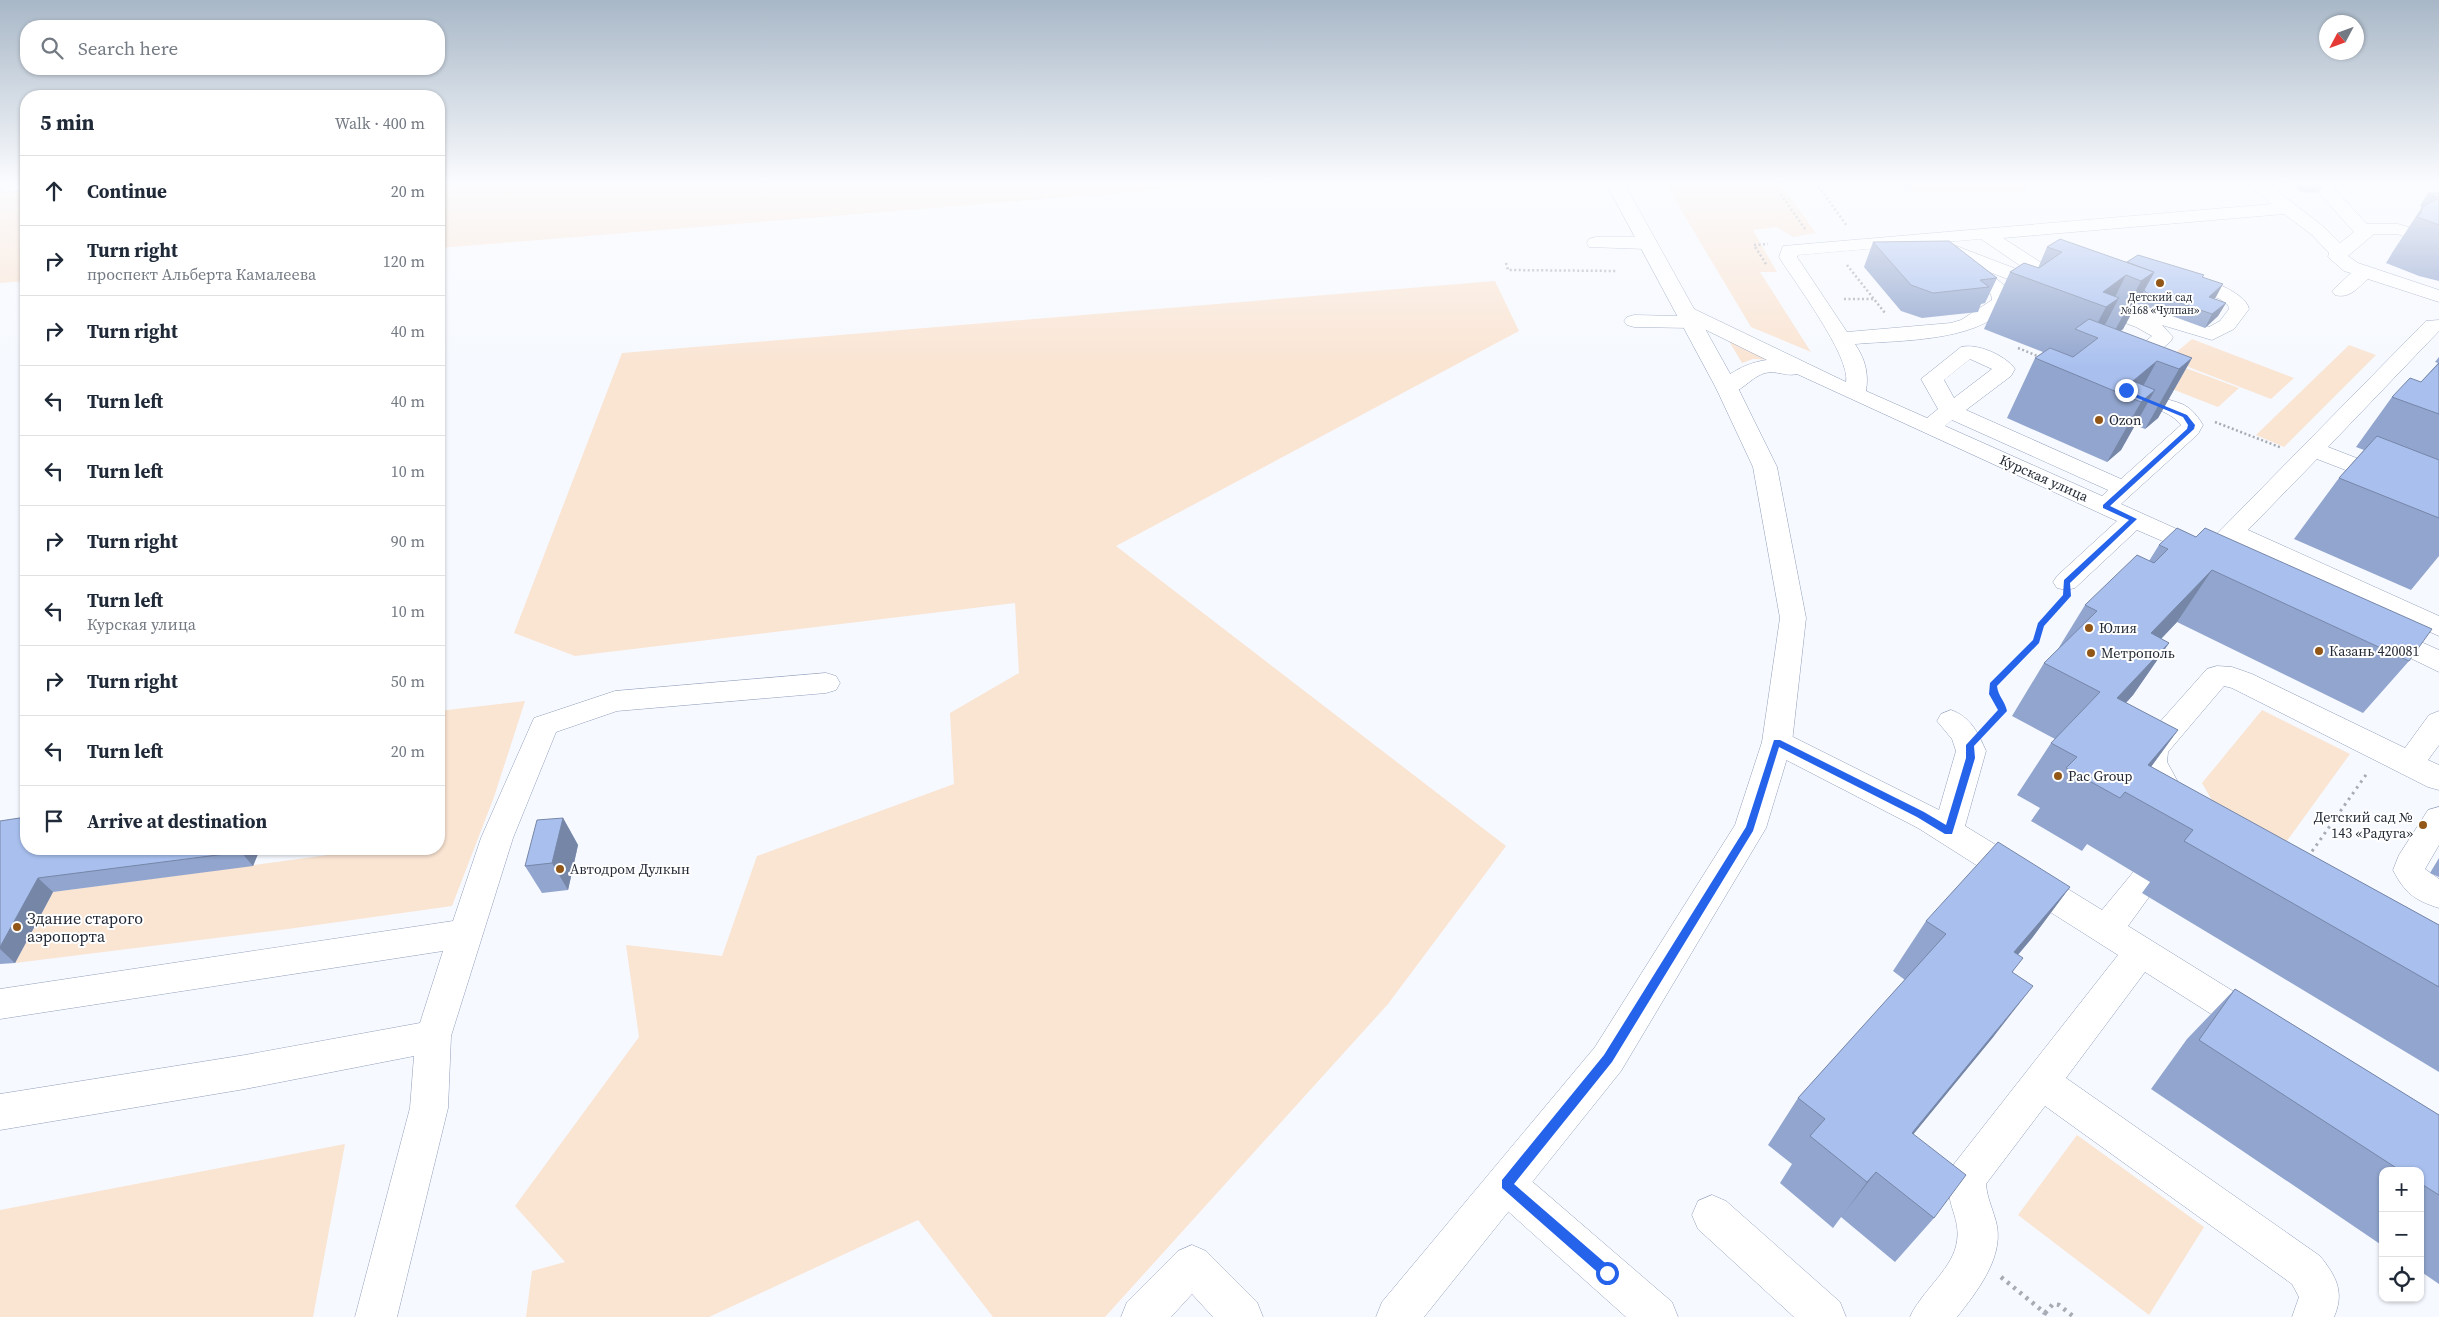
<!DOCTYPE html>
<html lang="en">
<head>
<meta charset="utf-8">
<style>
  :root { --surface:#fff; --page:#f2f2f3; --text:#1f2937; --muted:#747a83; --line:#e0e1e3 }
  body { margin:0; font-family:"Source Serif 4",serif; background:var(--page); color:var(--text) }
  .controls { position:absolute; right:15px; bottom:15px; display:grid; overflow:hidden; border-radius:10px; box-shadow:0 1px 4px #0004 }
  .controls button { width:45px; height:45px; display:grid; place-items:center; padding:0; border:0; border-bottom:1px solid var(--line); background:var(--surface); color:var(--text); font:25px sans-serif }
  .compass { position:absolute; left:2319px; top:15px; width:45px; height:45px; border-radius:50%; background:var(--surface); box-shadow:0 1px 4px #0004; rotate:229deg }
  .stop { position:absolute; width:15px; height:15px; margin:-11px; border:4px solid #2563eb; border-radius:50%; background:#fff }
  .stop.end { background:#2563eb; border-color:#fff; box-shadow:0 1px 5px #0008 }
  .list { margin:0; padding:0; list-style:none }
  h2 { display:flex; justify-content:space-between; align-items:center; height:65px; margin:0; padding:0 20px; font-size:21px }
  h2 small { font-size:16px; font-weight:400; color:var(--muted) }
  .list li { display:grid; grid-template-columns:32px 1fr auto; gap:15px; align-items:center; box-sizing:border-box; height:70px; padding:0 20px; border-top:1px solid var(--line) }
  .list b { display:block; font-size:19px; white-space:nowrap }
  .list p { margin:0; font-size:16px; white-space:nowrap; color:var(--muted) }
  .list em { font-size:16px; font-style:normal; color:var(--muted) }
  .icon { flex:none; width:28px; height:28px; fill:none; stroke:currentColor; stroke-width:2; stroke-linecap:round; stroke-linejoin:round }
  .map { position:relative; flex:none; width:2439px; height:1317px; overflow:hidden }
  .search { position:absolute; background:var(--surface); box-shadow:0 1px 4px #0004; left:20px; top:20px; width:425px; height:55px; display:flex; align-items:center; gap:12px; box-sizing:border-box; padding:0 18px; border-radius:20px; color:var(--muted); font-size:19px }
  .panel { position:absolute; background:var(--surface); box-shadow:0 1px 4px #0004; left:20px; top:90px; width:425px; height:765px; border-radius:20px }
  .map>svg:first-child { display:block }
</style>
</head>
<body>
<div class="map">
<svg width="2439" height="1317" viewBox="0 0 2439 1317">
  <rect width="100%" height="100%" fill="#f6f9ff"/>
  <g fill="#fae4d2">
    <path d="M0,183h11l-10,2 3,7 22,-5v94l-26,2z"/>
    <path d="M439,183h803l-803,65z"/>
    <path d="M1665,183h115l36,50 -23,4 -16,-10 -24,3 24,42h-17l51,80 -60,-25z"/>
    <path d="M1900,183h122l8,8h-123z"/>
    <path d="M1495,281l24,50 -403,215 390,300 -118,158 -283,313h-112l-75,-97 -209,97h-183l6,-46 33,-9 -50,-56 124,-169 -13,-92 96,11 35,-100 197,-72 -4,-71 69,-40 -4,-70 -440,53 -61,-23 108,-280z"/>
    <path d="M1726,336l53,24 -26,-1 -11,4z"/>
    <path d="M2192,339l102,39 -23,21 -103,-40z"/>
    <path d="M2349,345l27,10 -92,92 -28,-12z"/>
    <path d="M2175,364l64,24 -21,19 -64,-25z"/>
    <path d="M525,701l-31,96 -42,109 -164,23 -273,34 38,-71 297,-40 1,-3h88v-138z"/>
    <path d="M2262,710l88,44 -74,102 -47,-26 -27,-47z"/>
    <path d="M2077,1135l127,92 -55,88 -131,-100z"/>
    <path d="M345,1144l-32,173h-313v-107z"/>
  </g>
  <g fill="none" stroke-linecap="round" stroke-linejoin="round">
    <defs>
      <g id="minor">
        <path d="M8,183h18v6l-13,3 -6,-1 -3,-4z"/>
        <path d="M2247,183h20l57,44 16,16 14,-11 -44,-49h19l38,41h31l41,12v12l-42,-14h-23l-26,22 10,7 81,27v12l-71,-23c-11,9 -18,20 -33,16l-3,-4 19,-18 -7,-2 -16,-14 1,-4 -17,-18 -28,-21 -281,24 51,33 3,4 -3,4 -7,2 6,5 -3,4 -7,2 -7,-2 -49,-19 18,15 8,11c-23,46 -114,43 -158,47 10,15 14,29 11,47l61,27 11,-9 -17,-30 40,-32c16,-4 44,8 54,22l-4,7 -45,34 155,69 60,-54c-19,-24 -57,-16 -75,-42l3,-11 43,-36 -16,-9 -48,-18 -3,-4 3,-4 7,-2 38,12 3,-4 7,-2 66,22 11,-6 9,-12 -1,-4 -8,-6 -43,-15 -3,-4 3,-4c17,-4 69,15 72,33l-15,20 -22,11 -50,-15 11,12 -2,4 -43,38c5,15 42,19 56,26 9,5 14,12 19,20l-5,9 -77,70 87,39 218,-222 13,-1v11l-111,116 111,43v16l-122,-47 -69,71 191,86v20l-204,-92 -15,16 -9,2 -74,-32 -62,58 -9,2 -9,-2 -4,-6 4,-6 60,-55 -320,-147c-10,3 -21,-4 -32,-1 -17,5 -26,25 -46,20l-3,-5c10,-15 33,-26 51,-28l-69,-34 -7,2 -57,-1 -7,-2 -3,-4 3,-4 7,-2 45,1 -2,-3 3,-4 7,-2 7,2 152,73c5,-25 -52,-101 -67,-125l4,-11 489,-42zM1981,239l56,38 -91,-35zM1927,244l2,5 31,12 -3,3 3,4 31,26 1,6 -31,20 -10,3 -104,9 -50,-75 1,-2zM1970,359l22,10 -38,29 -10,-18zM1952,420l156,70 -6,6 -157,-70z"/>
        <path d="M2424,183h15v6l-12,-2z"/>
        <path d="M1596,237h50l7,2 2,4 -2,4 -7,2 -57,-2 -2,-4 2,-4z"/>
        <path d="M2383,625l56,25v22l-66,-32 -3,-6 3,-6z"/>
        <path d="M2217,666l15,1 20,7 153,74 24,-33 10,-4v34l-11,15 11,5v25l-11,-3 -196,-99 -8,-2 -56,66 -1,10 22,40 -4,8 -11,4 -11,-4c-11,-20 -33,-46 -20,-69l64,-72z"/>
        <path d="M826,673l10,3 4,7 -4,7 -10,3 -209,18 -61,21 -43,106 -62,198 -3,72 -51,209h-42l55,-209 4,-52 -169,33 -245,41v-36l245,-39 175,-32 23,-72 -443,68v-30l453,-68 28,-83 53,-120 81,-27z"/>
        <path d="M1951,710c20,7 27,23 35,41l-21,75 137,84 33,-40 11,-4 11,4 5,9 -34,47 137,85 6,11 -6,11 -12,5 -12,-5 -96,-61 -79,106 254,178c16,20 25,36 14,61h-42l7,-20 -7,-13 -247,-178 -59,78c1,15 8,27 11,42 6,33 -21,67 -40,91h-47c11,-25 40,-46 46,-71 8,-32 -18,-44 -2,-82l164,-209 -200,-127 -151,-78 -5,-8 5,-8 10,-3 10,3 152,76 17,-59 -4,-12 -15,-18 4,-7z"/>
        <path d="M2439,807v38l-14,24 14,10v29c-25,-8 -34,-15 -46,-38l6,-15 29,-45z"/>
        <path d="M1506,1165l14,6 152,131 6,15h-52l-134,-120 -5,-13 5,-13z"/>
        <path d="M1712,1195l14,6 114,101 6,15h-52l-96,-88 -6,-14 6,-14z"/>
        <path d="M1192,1245l14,6 51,51 6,15h-50l-21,-23 -21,23h-50l6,-15 51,-51z"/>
      </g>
      <path id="major" d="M1606,183h18l114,205 39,79 29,151 -14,124 -26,86 -145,243 -197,246h-48l6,-15 213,-255 140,-222 27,-83 18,-124 -27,-151 -37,-79z"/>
    </defs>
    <use href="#minor" stroke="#919ebb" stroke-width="1"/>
    <use href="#major" stroke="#919ebb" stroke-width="1"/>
    <g stroke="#a7abb3" stroke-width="2.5" stroke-dasharray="2 2.5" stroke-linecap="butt">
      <path d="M1773,183l32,46"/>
      <path d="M1816,183l31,43"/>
      <path d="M1506,263l2,7 109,1"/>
      <path d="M1766,264l-12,-19 14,-1"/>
      <path d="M1847,265l38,48"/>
      <path d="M1844,299h29"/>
      <path d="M2018,348l22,9"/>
      <path d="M2215,422l67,26"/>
      <path d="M2040,628l21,-23"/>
    </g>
    <g stroke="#a7abb3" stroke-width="3" stroke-dasharray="2.5 4.5" stroke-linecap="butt">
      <path d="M1990,725l13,-14 -10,-26 42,-41 6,-17"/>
      <path d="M2308,857l60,-85"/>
    </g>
    <g stroke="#a7abb3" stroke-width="4.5" stroke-dasharray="3 5" stroke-linecap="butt">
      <path d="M2001,1277l44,36 -2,4"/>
      <path d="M2045,1313l8,-9 6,1 15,12"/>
    </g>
    <use href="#minor" fill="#fff" fill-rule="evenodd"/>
    <use href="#major" fill="#fff" fill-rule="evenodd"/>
  </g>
  <g fill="#91a5ce">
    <path d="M2296,183h22l4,4 -4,6 -18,-1 -5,-7z"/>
    <path d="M2428,193l11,6v82l-20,-5 -33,-13 5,-8 1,-2 30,-46 -2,-1z"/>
    <path d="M1873,242l124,36 -12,25 -4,1 -3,8 -56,6 -21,-7 -37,-44z"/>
    <path d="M2047,247l80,15 77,13 -1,2 13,20 -2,2 12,4 -8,13 -13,12 -55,-20 -10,-2 -3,-3 -14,26 -2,2 71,27 -34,60 -13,11 -10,-4 -14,25 -14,12 -100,-44 28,-60 8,-6 -59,-23 26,-57 28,-4z"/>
    <path d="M2439,357v199l-28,34 -117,-51 45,-61 25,-28 -8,-3 36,-50 29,-15 17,-19 -3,-1z"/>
    <path d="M2159,545l250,116 -46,52 -186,-91 -16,17 8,4 -36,52 -7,8 52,27 -27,37 288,158v147l-297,-179 8,-11 -63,-38 -5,7 -51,-30 9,-13 -23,-13 34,-52 4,-4 -43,-23 32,-53 14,-14 27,-44 64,-44z"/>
    <path d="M563,818l15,27 -10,45 -26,3 -17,-27z"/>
    <path d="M0,821l260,28 -7,17 -200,26 -38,71 -15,1z"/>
    <path d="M2439,858v19l-9,-4z"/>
    <path d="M2070,887l-38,51 -14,17 -24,81 -81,98 21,84 -39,44 -54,-45 -8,11 -53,-45 12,-19 -24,-19 30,-47 107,-118 -12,-9 33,-50z"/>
    <path d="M2235,989l204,126v169l-19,-13v-100h-37v75l-232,-157 36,-50z"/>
  </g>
  <g fill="#7686a7">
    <path d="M2154,272l-31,57 -12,9 30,-57z"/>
    <path d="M2126,275l-14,28 7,-5 -21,40 -7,-3 15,-28 -3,-15z"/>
    <path d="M2223,284l-7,13 -15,13 8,-13z"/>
    <path d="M2226,303l-8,13 -13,12 7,-14z"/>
    <path d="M2192,358l-34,60 -13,11 34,-60z"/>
    <path d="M2157,361l-21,38 -3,-18z"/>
    <path d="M2155,390l-34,60 -14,12 34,-60z"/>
    <path d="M2212,570l-35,52 -61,64 35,-53z"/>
    <path d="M2169,643l-36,52 -52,56 36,-53z"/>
    <path d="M2178,730l-39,53 9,-18z"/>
    <path d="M563,818l15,27 -10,45 -16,-27z"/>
    <path d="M242,849h18l-7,17 -12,-14z"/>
    <path d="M38,878l15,14 -38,71 -15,-14v-2z"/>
    <path d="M2070,887l-38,51 -55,64 37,-50z"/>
    <path d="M2033,986l-39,50 -114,139 32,-42z"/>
    <path d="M1876,1172l-35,45 -8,11 34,-46z"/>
  </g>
  <g fill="#a9c0ef" stroke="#7686a7">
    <path d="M2302,183h16l4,4 -18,-2z"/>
    <path d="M2428,193h11v6z"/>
    <path d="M2437,199l2,1v25l-22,-8 4,-4 1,-6z"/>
    <path d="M2060,239l94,33 -13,9 -15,-6 -23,17 16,6 -13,9 -96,-35 14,-9 15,5 23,-16 -15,-5z"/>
    <path d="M1949,241l48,37 -17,2 9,7 -56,6 -22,-8 -38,-43z"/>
    <path d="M2138,255l66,20 -2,2 21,7 -14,13 17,6 -14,11 -55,-19 -10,-2 -3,-3 10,-18 -27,-10z"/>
    <path d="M2089,319l103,39 -13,11 -22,-8 -24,20 22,9 -14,12 -106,-44 15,-10 23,9 25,-19 -23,-9z"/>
    <path d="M2439,363v51l-47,-17 18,-19 11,4z"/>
    <path d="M2377,436l62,24v58l-100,-40z"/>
    <path d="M2177,528l19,9 9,-9 227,101 -23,32 -197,-91 -61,63 18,10 -52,55 61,32 -30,35 291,160v62l-255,-146 9,-11 -68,-38 -5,6 -54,-30 11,-11 -26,-14 49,-51 -56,-29 53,-52 -12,-6 52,-50 17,8 14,-14 -9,-4z"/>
    <path d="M26,817v32h216l-1,3 -203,26 -38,69v-126z"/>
    <path d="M563,818l-11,45 -27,3 12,-46z"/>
    <path d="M1998,842l72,45 -56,65 9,6 -11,14 21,14 -121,147 54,42 -32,43 -58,-46 -9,10 -57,-46 15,-17 -27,-21 148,-164 -20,-13z"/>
    <path d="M2235,989l204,126v80l-19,-12v-12h-19l-202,-131z"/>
  </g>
  <linearGradient id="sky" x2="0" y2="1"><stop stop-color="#a8b7c7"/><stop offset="0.5" stop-color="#fbfcff"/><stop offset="1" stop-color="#fbfcff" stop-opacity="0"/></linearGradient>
  <rect width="2439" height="367" fill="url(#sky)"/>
  <path fill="#2563eb" d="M2123,389l64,26 8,10 -1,4 -84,77 27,13 -67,64 1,13 -27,30 -5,17 -42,43c1,10 8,15 10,25l-33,35 1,12 -23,76h-7l-28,-17 -138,-70 -26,84 -141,231 -98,122 97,84 2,5 -2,4 -4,2 -4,-2 -101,-89v-8l102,-125 142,-228 28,-87h6l144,72 22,13 20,-67v-13l32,-35 -9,-16 1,-11 43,-43 5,-17 25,-28 1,-15 65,-60 -26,-12v-3l84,-76 1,-4 -5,-8 -60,-25z"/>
  <g fill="#925616" stroke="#fff" stroke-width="2">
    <circle cx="2160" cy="283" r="5"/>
    <circle cx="2099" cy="420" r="5"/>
    <circle cx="2089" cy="628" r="5"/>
    <circle cx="2319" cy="651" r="5"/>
    <circle cx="2091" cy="653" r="5"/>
    <circle cx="2058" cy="776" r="5"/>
    <circle cx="2423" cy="825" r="5"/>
    <circle cx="560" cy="869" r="5"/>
    <circle cx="17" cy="927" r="5"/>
  </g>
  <g text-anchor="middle" stroke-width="4" stroke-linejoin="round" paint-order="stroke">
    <g font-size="11" fill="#232934" stroke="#fff">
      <text x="2160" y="301">Детский сад<tspan x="2160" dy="13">№168 «Чулпан»</tspan></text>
    </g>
    <g font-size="14" fill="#232934" stroke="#fff" text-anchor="start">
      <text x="2109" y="425">Ozon</text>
      <text x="2099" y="633">Юлия</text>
      <text x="2329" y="656">Казань 420081</text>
      <text x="2101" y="658">Метрополь</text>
      <text x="2068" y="781">Pac Group</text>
      <text x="2413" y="822" text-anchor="end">Детский сад №<tspan x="2413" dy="16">143 «Радуга»</tspan></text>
      <text x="570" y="874">Автодром Дулкын</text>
    </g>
    <g font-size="14" fill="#232934" stroke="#fff">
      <text transform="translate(2044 478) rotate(24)" y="5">Курская улица</text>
    </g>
    <g font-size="16" fill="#232934" stroke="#fff" text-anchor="start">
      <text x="27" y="924">Здание старого<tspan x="27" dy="18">аэропорта</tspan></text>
    </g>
  </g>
</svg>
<div class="controls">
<button>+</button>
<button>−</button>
<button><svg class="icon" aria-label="locate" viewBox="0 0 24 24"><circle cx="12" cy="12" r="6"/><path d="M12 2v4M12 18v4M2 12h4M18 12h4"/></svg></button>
</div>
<svg class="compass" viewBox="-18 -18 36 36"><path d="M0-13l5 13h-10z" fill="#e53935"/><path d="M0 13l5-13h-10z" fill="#747a83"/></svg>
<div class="stop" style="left:1607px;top:1273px"></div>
<div class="stop end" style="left:2126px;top:390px"></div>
<div class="search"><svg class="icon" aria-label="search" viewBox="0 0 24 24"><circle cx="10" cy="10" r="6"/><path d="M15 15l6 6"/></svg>Search here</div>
<section class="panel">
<h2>5 min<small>Walk · 400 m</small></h2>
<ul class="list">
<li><svg class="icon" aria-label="ahead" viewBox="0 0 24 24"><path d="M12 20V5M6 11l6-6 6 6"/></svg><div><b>Continue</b></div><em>20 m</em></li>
<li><svg class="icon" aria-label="right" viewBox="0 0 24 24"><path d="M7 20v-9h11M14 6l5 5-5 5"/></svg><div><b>Turn right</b><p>проспект Альберта Камалеева</p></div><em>120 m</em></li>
<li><svg class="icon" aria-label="right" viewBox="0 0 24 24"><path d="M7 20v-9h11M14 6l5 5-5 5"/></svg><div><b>Turn right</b></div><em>40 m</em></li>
<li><svg class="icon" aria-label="left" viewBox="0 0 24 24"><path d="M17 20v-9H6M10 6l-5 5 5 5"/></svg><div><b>Turn left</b></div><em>40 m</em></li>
<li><svg class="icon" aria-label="left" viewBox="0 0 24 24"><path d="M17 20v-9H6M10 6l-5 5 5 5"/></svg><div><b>Turn left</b></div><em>10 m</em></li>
<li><svg class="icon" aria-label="right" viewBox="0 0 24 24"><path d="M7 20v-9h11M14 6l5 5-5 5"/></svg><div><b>Turn right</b></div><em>90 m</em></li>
<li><svg class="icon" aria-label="left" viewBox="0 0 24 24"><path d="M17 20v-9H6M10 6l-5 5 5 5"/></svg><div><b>Turn left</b><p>Курская улица</p></div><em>10 m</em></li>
<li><svg class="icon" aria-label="right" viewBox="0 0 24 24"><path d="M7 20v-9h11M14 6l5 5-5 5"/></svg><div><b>Turn right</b></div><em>50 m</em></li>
<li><svg class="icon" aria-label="left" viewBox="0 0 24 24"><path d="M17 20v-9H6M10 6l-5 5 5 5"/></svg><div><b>Turn left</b></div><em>20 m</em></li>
<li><svg class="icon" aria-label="arrive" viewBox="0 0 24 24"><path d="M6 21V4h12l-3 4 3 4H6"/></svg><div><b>Arrive at destination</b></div></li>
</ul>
</section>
</div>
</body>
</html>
